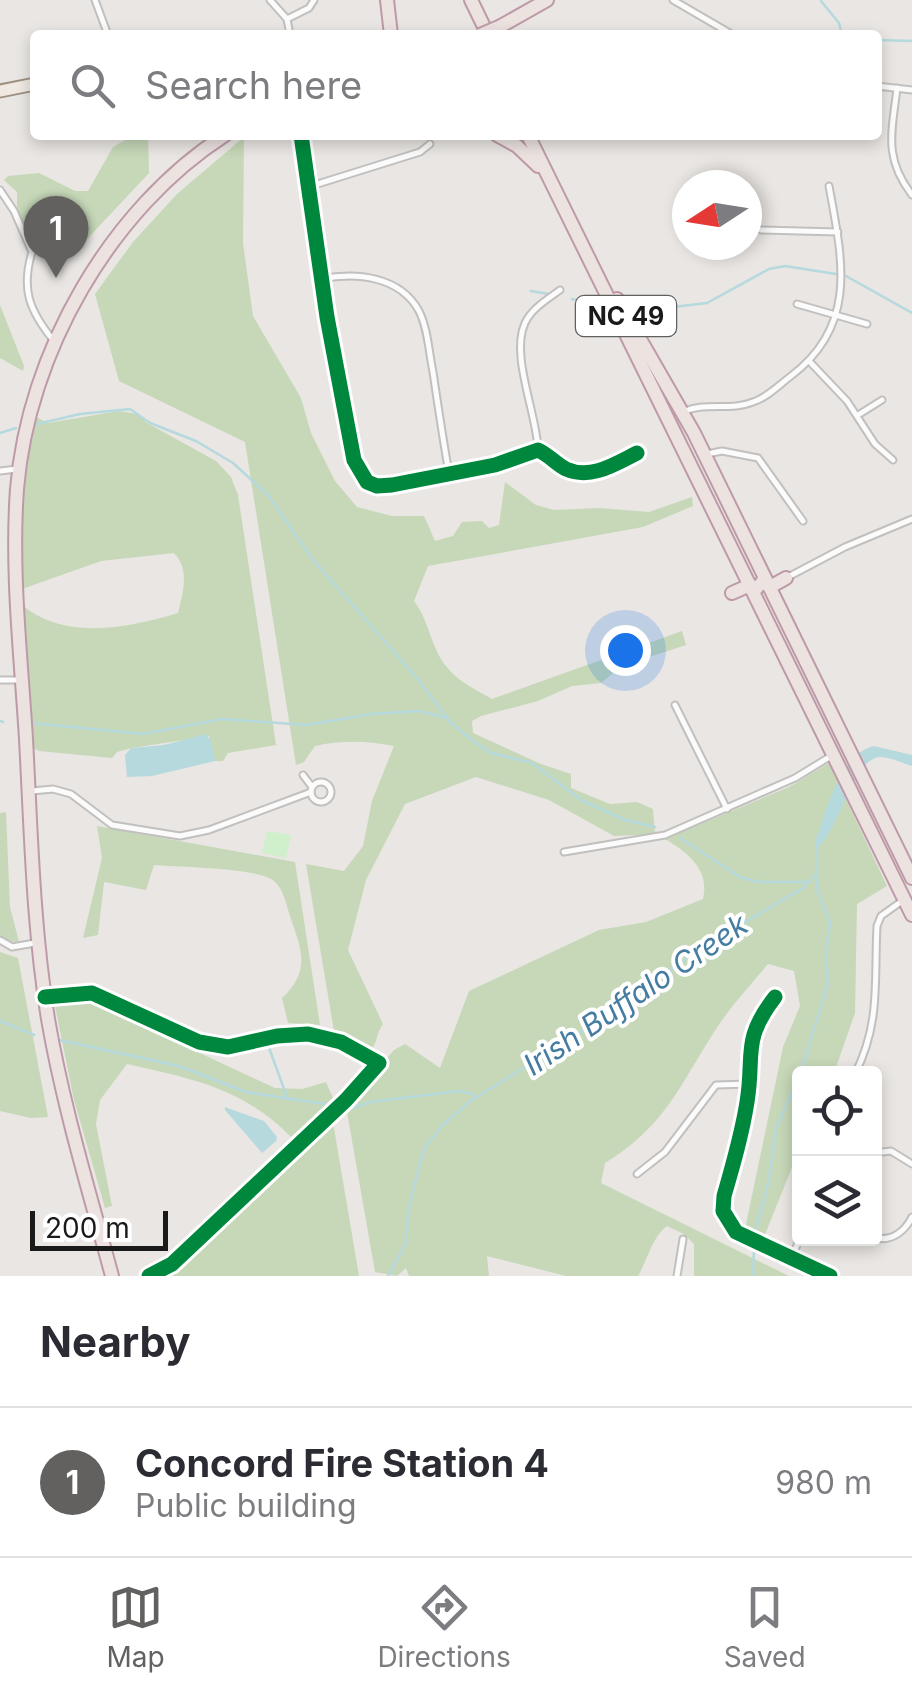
<!DOCTYPE html>
<html lang="en">
<head>
<meta charset="utf-8">
<style>
  :root { --surface:#fff; --page:#f2f2f3; --text:#2b2b33; --muted:#7c7c81; --line:#e1e1e2; --accent:#626160 }
  body { margin:0; font-family:Inter,sans-serif; background:var(--page); color:var(--text) }
  .controls { position:absolute; right:30px; bottom:30px; display:grid; overflow:hidden; border-radius:10px; box-shadow:0 5px 15px #0003 }
  .controls button { width:90px; height:90px; display:grid; place-items:center; padding:0; border:0; border-bottom:2px solid var(--line); background:var(--surface); color:var(--text); font:50px sans-serif }
  .compass { position:absolute; left:672px; top:170px; width:90px; height:90px; border-radius:50%; background:var(--surface); box-shadow:0 5px 15px #0003; rotate:258deg }
  .scale { position:absolute; left:30px; bottom:25px; width:138px; box-sizing:border-box; padding-left:10px; border:5px solid #1a1a1a; border-top:0; font-size:28px; line-height:35px; white-space:nowrap; color:#1a1a1a; -webkit-text-stroke:8px #fff; paint-order:stroke }
  .you { position:absolute; left:625px; top:650px; width:35px; height:35px; margin:-25px; border:8px solid #fff; border-radius:50%; background:#1a73e8; box-shadow:0 0 0 15px #1a73e833 }
  .badge { display:grid; place-items:center; width:65px; height:65px; border-radius:50%; background:var(--accent); color:#fff; font-size:32px; font-weight:700 }
  .pin { position:absolute; translate:-50% -82px; filter:drop-shadow(0 2px 5px #0008) }
  .pin::after { content:''; position:absolute; top:52px; width:35px; height:30px; background:inherit; clip-path:polygon(0 0,100% 0,50% 100%) }
  .list { margin:0; padding:0; list-style:none }
  h2 { display:flex; justify-content:space-between; align-items:center; height:130px; margin:0; padding:0 40px; font-size:42px }
  h2 small { font-size:32px; font-weight:400; color:var(--muted) }
  .list li { display:grid; grid-template-columns:65px 1fr auto; gap:30px; align-items:center; box-sizing:border-box; height:150px; padding:0 40px; border-top:2px solid var(--line) }
  .list b { display:block; font-size:38px; white-space:nowrap }
  .list p { margin:0; font-size:32px; white-space:nowrap; color:var(--muted) }
  .list em { font-size:32px; font-style:normal; color:var(--muted) }
  .icon { flex:none; width:55px; height:55px; fill:none; stroke:currentColor; stroke-width:2; stroke-linecap:round; stroke-linejoin:round }
  .map { position:relative; flex:none; width:912px; height:1276px; overflow:hidden }
  .search { position:absolute; background:var(--surface); box-shadow:0 5px 15px #0003; left:30px; right:30px; top:30px; height:110px; display:flex; align-items:center; gap:25px; box-sizing:border-box; padding:0 35px; border-radius:10px; color:var(--muted); font-size:38px }
  .sheet { height:280px; background:var(--surface) }
  nav { display:flex; justify-content:space-around; align-items:center; box-sizing:border-box; height:140px; border-top:2px solid var(--line); background:var(--surface); font-size:28px; color:var(--muted) }
  nav a { display:grid; justify-items:center; gap:5px }
  nav .on { color:var(--accent) }
  .map>svg:first-child { display:block }
</style>
</head>
<body>
<div class="map">
<svg width="912" height="1276" viewBox="0 0 912 1276">
  <rect width="100%" height="100%" fill="#e9e6e3"/>
  <g fill="#c6d8b8">
    <path d="M134,135h14l1,38 -76,81 -17,-17 -23,7 -16,-32v-20l-13,-12 4,-4 31,-3 36,18h13l25,-44z"/>
    <path d="M244,137l-1,106 10,73 48,82 10,35 24,48 22,26 35,9h32l11,25 18,-5 9,-14 20,-1 7,7 10,-3 6,-43 31,23 18,5 45,-2 50,4 43,-15 1,9 -50,21 -215,39 -14,35c15,19 17,47 32,65 11,15 30,24 46,33l190,-68 4,14 -64,21 -21,17 -29,3 -34,15 -57,15 -9,5 1,12 68,31 30,10v14l39,16 27,-2 16,7 2,25 -41,2 -65,-36 -73,-23 -71,27 -39,76 -18,70 35,74c-7,9 -5,18 -12,26l-37,-19 -28,-167 38,7 19,-25 9,-45 22,-55c-27,-5 -52,-6 -79,0l-11,16 -8,3 -51,-323 -126,-61 -24,-87 38,-52 44,-48z"/>
    <path d="M0,305l24,61 -1,5 -23,-13z"/>
    <path d="M119,411l18,3 10,9 69,38 15,16 7,18 38,250 -48,8 -5,8h-8l-6,-25 -77,12 -15,4 -5,6 -73,-7 -8,-4 -9,-142c43,36 106,23 156,8 5,-21 12,-43 -4,-60l-73,8 -79,28v-100l14,-72 12,6z"/>
    <path d="M829,763l58,123 -30,18 -2,109 -21,60 -34,1 -1,76 -35,87 -19,-8 38,-182 17,-41 -6,-35 -26,-7c-18,22 -39,44 -54,68 -35,55 -50,95 -109,131l-4,20 188,93h-95v-32l-10,-10 -17,-8c-15,11 -19,33 -29,50h-72l-79,-20 2,20h-80l-3,-8 -9,8 -22,-4 -29,-166 48,-56 11,-6 35,24 29,-77 130,-61 47,-8 57,-23c7,-30 -15,-46 -38,-60l124,-52z"/>
    <path d="M6,812l4,95 9,35 -13,-1 -6,-5v-123z"/>
    <path d="M97,826l198,36 25,163 -32,-2 -6,-25c31,-29 18,-51 7,-85 -3,-11 -7,-28 -18,-34 -18,-11 -93,-12 -117,-14l-8,25 -42,-8 -6,53 -15,3 19,-80z"/>
    <path d="M0,952l18,6 30,159 -17,1 -31,-7z"/>
    <path d="M88,1001l187,87 27,1 24,-7 8,18 -43,37c-46,-48 -101,-59 -164,-73l-27,36 -4,24 16,82 -7,2 -31,-108 -19,-94z"/>
    <path d="M333,1122l26,154h-191z"/>
  </g>
  <path fill="#d0f0cc" d="M267,831l24,4 -5,23 -24,-5z"/>
  <g fill="#b5d9dd">
    <path d="M206,734l5,7 4,20 -63,15 -25,1 -2,-22 6,-7 33,-3z"/>
    <path d="M874,746l38,9v11c-10,-3 -22,-9 -32,-9 -28,1 -41,76 -64,92l-1,-6c10,-29 25,-90 59,-97z"/>
    <path d="M225,1107l39,14 13,16 -1,4 -14,12 -37,-43z"/>
  </g>
  <g fill="none" stroke-linecap="round" stroke-linejoin="round">
    <g stroke="#b5d9dd" stroke-width="2.5">
      <path d="M821,1l18,22 3,12"/>
      <path d="M877,40l35,1"/>
      <path d="M846,276l66,37"/>
      <path d="M531,291l18,3"/>
      <path d="M572,299l25,5"/>
      <path d="M640,311l67,-8 62,-34 16,-3 51,8"/>
      <path d="M37,424l43,-10 50,-5 20,14 46,18 37,22 35,32 45,65 103,117 34,45 23,19 18,12 41,10 51,38 42,19 30,7"/>
      <path d="M0,433l16,-5"/>
      <path d="M0,721l3,1"/>
      <path d="M31,723l112,11 79,-15 85,6 64,-11 48,-3 28,7"/>
      <path d="M680,838l60,39 18,5h48"/>
      <path d="M0,1021l34,14"/>
      <path d="M59,1040l120,26 67,26 85,13"/>
      <path d="M268,1045l20,55"/>
      <path d="M800,1074l28,-90 -2,-29 4,-32 -12,-32 -2,-17"/>
      <path d="M347,1110l23,-8 89,-11 14,3 2,4"/>
      <path d="M755,1232l12,-43 10,-63 23,-52"/>
      <path d="M388,1276l18,-33 2,-30 12,-51 5,-15 18,-22 26,-23 152,-95 80,-59 102,-60 13,-14 1,-26"/>
      <path d="M753,1276l1,-27"/>
    </g>
    <defs>
      <g id="minor">
        <path d="M95,0l13,35"/>
        <path d="M270,0l17,19"/>
        <path d="M673,0l60,35"/>
        <path d="M290,35l-3,-16 22,-11 5,-8"/>
        <path d="M877,86l35,4"/>
        <path d="M897,88c-5,44 -14,69 15,107"/>
        <path d="M301,135l26,182 27,143 13,22 10,4 15,-1 103,-20 43,-15c11,5 18,14 28,19 25,11 49,-5 71,-16"/>
        <path d="M308,187l112,-35 10,-8"/>
        <path d="M0,190l14,21 18,41c-11,37 -3,58 21,88"/>
        <path d="M761,230l77,2"/>
        <path d="M321,279c35,-7 79,-3 98,32 9,18 10,42 14,61 5,34 10,68 16,101"/>
        <path d="M797,304l70,20"/>
        <path d="M809,361l38,40 28,43 18,16"/>
        <path d="M685,411c22,-9 46,0 68,-9 15,-5 26,-17 38,-26 68,-51 51,-118 38,-190"/>
        <path d="M858,415l24,-15"/>
        <path d="M538,450c-1,-36 -28,-95 -13,-127 7,-15 23,-24 35,-33"/>
        <path d="M707,454l15,-3 36,7 45,63"/>
        <path d="M0,471l17,-2"/>
        <path d="M788,577l57,-30 67,-28"/>
        <path d="M0,680h22"/>
        <path d="M675,705l52,104"/>
        <path d="M303,775l9,12"/>
        <circle cx="321" cy="792" r="10"/>
        <path d="M32,791l21,-2 18,5 41,31 68,11 29,-6 102,-38"/>
        <path d="M564,852l101,-17 130,-57 36,-22"/>
        <path d="M0,940l12,7 23,-4"/>
        <path d="M48,997l44,-4 107,49 29,5 49,-11 31,-2 33,8 38,21 -33,37 -174,164 -23,12"/>
        <path d="M775,997c-34,44 -20,57 -28,105 -5,32 -14,63 -23,94l-1,15 13,21 94,44"/>
        <path d="M855,1074c26,-52 19,-93 22,-148l4,-10 21,-15"/>
        <path d="M874,1153l17,-2 21,13"/>
        <path d="M637,1174l28,-22 51,-67 34,-1"/>
        <path d="M874,1237c17,6 31,-6 38,-20"/>
        <path d="M792,1257l8,-19"/>
        <path d="M677,1276l6,-37"/>
      </g>
      <path id="primary" d="M0,91l35,-7"/>
      <g id="trunk">
        <path d="M387,0l4,35"/>
        <path d="M471,0l17,35"/>
        <path d="M501,26l46,-26"/>
        <path d="M497,135l20,11 21,20"/>
        <path d="M528,135l384,780"/>
        <path d="M617,299l77,134 218,445"/>
        <path d="M762,582l8,5 16,-9"/>
        <path d="M732,593l18,-8 7,3"/>
        <path d="M112,1276c-23,-85 -49,-170 -64,-257 -15,-93 -17,-187 -22,-280 -5,-82 -15,-167 -9,-250 11,-136 93,-280 208,-354"/>
      </g>
    </defs>
    <use href="#minor" stroke="#c1c0bf" stroke-width="9"/>
    <use href="#primary" stroke="#9f9180" stroke-width="15"/>
    <use href="#trunk" stroke="#be9aa8" stroke-width="16"/>
    <use href="#minor" stroke="#fcfbfb" stroke-width="5"/>
    <use href="#primary" stroke="#f0e9e2" stroke-width="11"/>
    <use href="#trunk" stroke="#ece3e1" stroke-width="12"/>
    <defs>
      <path id="trunk-bridge" d="M480,35l21,-9"/>
    </defs>
    <use href="#trunk-bridge" stroke="#be9aa8" stroke-width="16" stroke-linecap="butt"/>
    <use href="#trunk-bridge" stroke="#ece3e1" stroke-width="12"/>
    <defs>
      <g id="cycleway">
        <path d="M301,135l26,182 27,143 13,22 10,4 15,-1 103,-20 43,-15c11,5 18,14 28,19 25,11 49,-5 71,-16"/>
        <path d="M45,997l47,-4 107,49 29,5 49,-11 31,-2 33,8 38,21 -33,37 -174,164 -23,12"/>
        <path d="M775,997c-34,44 -20,57 -28,105 -5,32 -14,63 -23,94l-1,15 13,21 94,44"/>
      </g>
    </defs>
    <use href="#cycleway" stroke="#fff" stroke-width="21"/>
    <use href="#cycleway" stroke="#00873e" stroke-width="15"/>
  </g>
  <g text-anchor="middle" stroke-width="8" stroke-linejoin="round" paint-order="stroke">
    <rect fill="#fff" stroke="#5f5f5f" stroke-width="2.5" x="576" y="296" width="100" height="40" rx="8"/>
    <g font-size="25" font-weight="bold" fill="#1a1a1a">
      <text x="626" y="325">NC 49</text>
    </g>
    <g font-size="30" font-style="italic" fill="#457ca1" stroke="#fff">
      <text transform="translate(636 995) rotate(-34)" y="10">Irish Buffalo Creek</text>
    </g>
  </g>
</svg>
<div class="controls">
<button><svg class="icon" aria-label="locate" viewBox="0 0 24 24"><circle cx="12" cy="12" r="6"/><path d="M12 2v4M12 18v4M2 12h4M18 12h4"/></svg></button>
<button><svg class="icon" aria-label="layers" viewBox="0 0 24 24"><path d="M12 4l9 5-9 5-9-5zM3 14l9 5 9-5"/></svg></button>
</div>
<svg class="compass" viewBox="-18 -18 36 36"><path d="M0-13l5 13h-10z" fill="#e53935"/><path d="M0 13l5-13h-10z" fill="#7c7c81"/></svg>
<div class="scale">200 m</div>
<div class="you"></div>
<div class="pin badge" style="left:56px;top:278px">1</div>
<div class="search"><svg class="icon" aria-label="search" viewBox="0 0 24 24"><circle cx="10" cy="10" r="6"/><path d="M15 15l6 6"/></svg>Search here</div>
</div>
<section class="sheet">
<h2>Nearby<small></small></h2>
<ul class="list">
<li><span class="badge">1</span><div><b>Concord Fire Station 4</b><p>Public building</p></div><em>980 m</em></li>
</ul>
</section>
<nav>
<a class="on"><svg class="icon" aria-label="map" viewBox="0 0 24 24"><path d="M3 6l6-2 6 2 6-2v14l-6 2-6-2-6 2zM9 4v14M15 6v14"/></svg>Map</a>
<a><svg class="icon" aria-label="directions" viewBox="0 0 24 24"><path d="M12 3l9 9-9 9-9-9zM9 14v-3h6M13 9l2 2-2 2"/></svg>Directions</a>
<a><svg class="icon" aria-label="saved" viewBox="0 0 24 24"><path d="M7 4h10v16l-5-4-5 4z"/></svg>Saved</a>
</nav>
</body>
</html>
